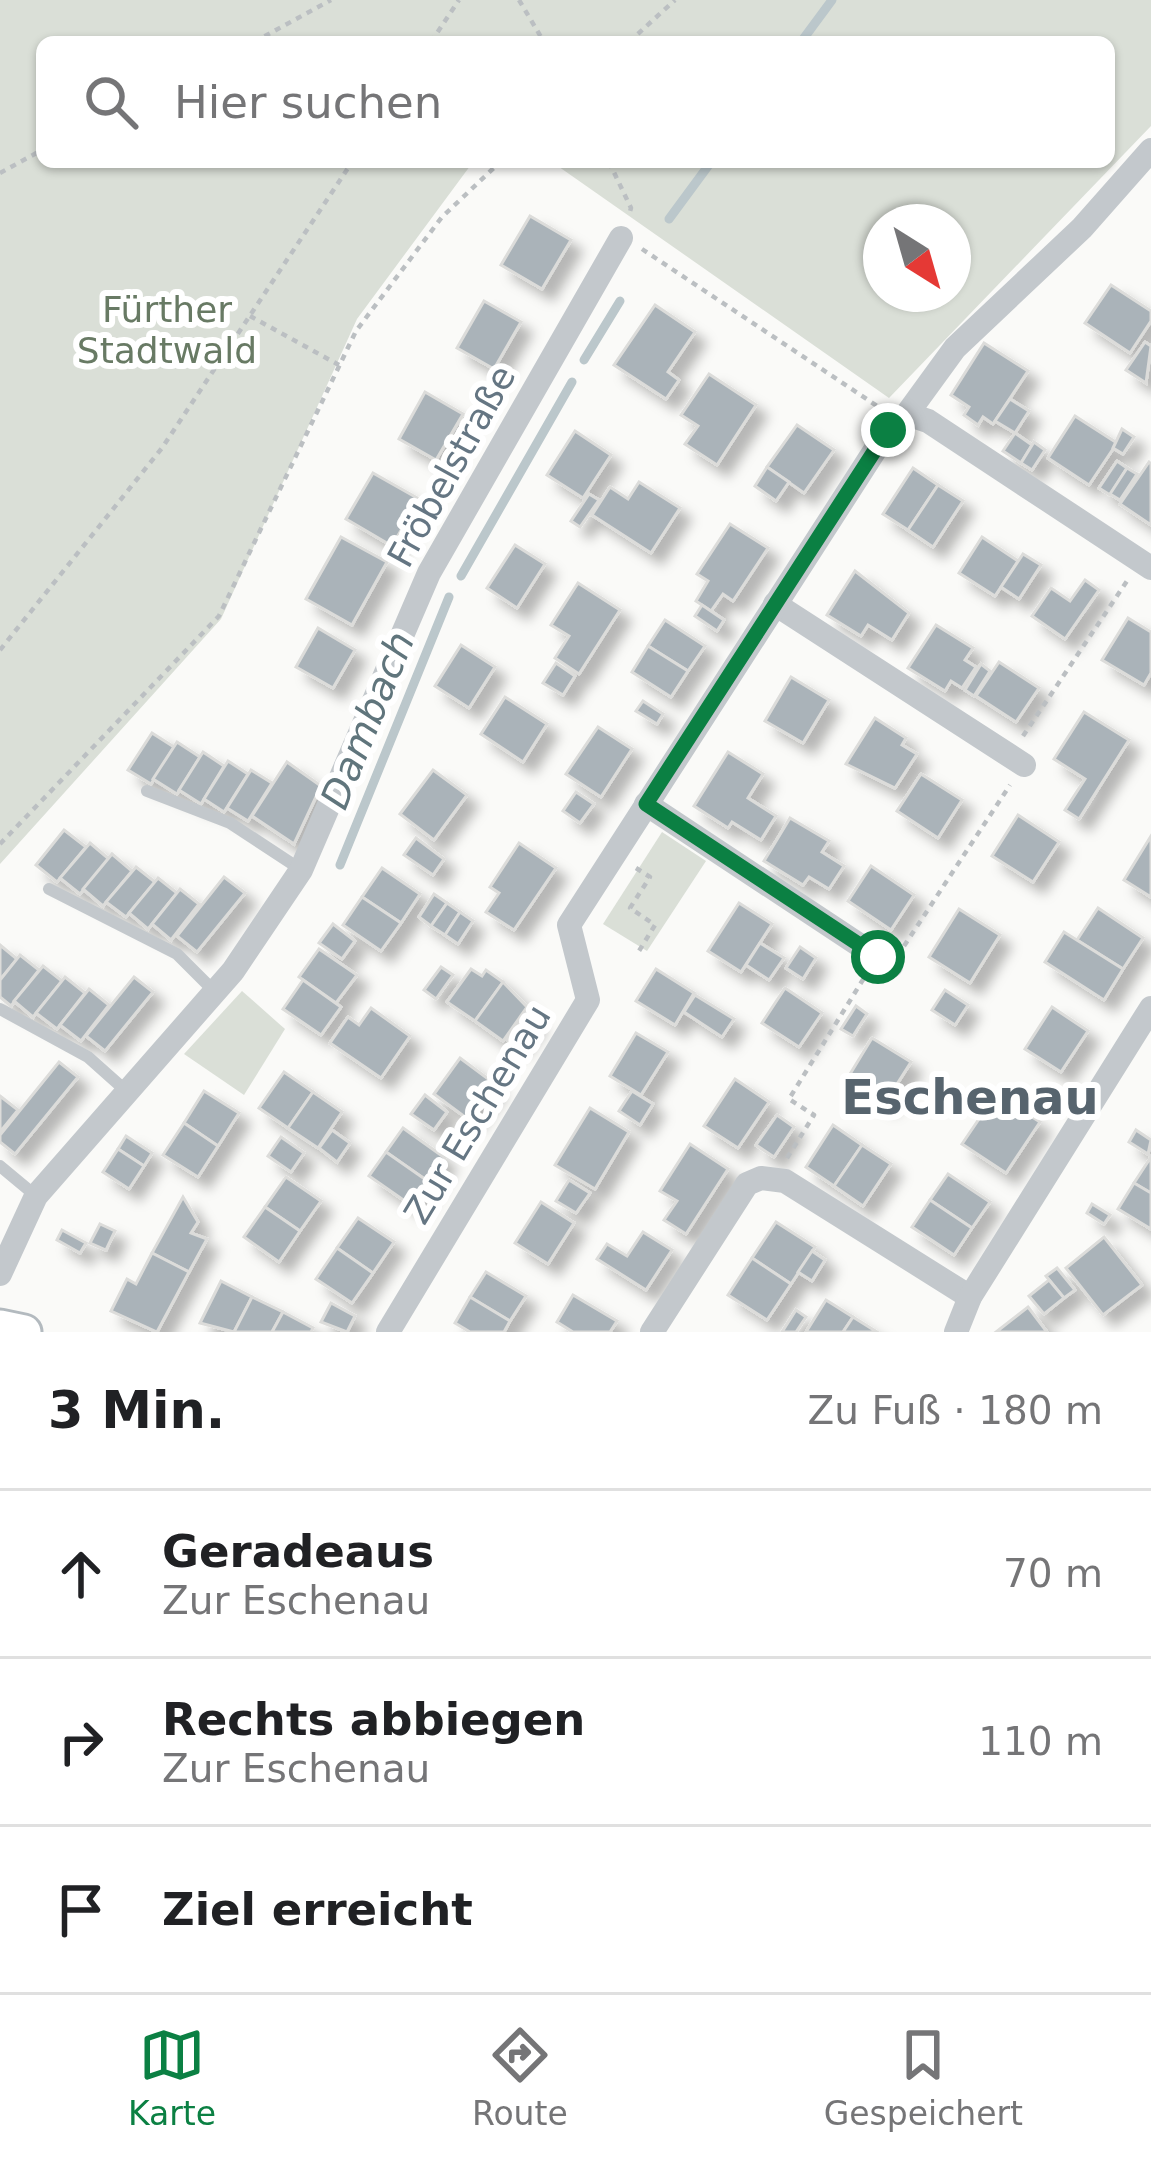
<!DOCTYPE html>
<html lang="de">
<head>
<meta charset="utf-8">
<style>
  :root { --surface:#fff; --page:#f6f6f6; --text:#202124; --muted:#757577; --line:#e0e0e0; --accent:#0b8043 }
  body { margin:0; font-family:"DejaVu Sans",sans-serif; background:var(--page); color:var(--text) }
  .compass { position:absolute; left:863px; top:204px; width:108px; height:108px; border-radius:50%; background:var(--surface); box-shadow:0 3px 9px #0004; rotate:143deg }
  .stop { position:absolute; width:36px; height:36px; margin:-27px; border:9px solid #0b8043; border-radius:50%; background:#fff }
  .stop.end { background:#0b8043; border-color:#fff; box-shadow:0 3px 12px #0008 }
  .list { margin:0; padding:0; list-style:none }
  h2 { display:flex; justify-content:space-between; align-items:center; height:156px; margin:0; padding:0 48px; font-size:51px }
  h2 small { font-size:39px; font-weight:400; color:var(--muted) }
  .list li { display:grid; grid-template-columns:78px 1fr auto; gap:36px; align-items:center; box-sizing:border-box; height:168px; padding:0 48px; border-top:3px solid var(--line) }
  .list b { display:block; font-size:45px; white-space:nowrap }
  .list p { margin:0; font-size:39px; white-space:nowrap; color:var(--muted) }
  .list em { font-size:39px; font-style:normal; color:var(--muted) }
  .icon { flex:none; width:66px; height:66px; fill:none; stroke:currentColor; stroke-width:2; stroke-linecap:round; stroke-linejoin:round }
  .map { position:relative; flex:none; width:1151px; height:1332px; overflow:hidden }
  .search { position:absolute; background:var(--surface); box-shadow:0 3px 9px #0004; left:36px; right:36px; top:36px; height:132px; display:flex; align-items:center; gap:30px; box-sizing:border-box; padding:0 42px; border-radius:18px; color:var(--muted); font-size:45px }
  .sheet { height:660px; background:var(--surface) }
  nav { display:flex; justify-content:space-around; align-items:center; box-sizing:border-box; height:168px; border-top:3px solid var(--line); background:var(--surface); font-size:33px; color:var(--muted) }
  nav a { display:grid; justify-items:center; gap:6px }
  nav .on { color:var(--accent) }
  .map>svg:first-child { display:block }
</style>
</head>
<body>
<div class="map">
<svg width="1151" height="1332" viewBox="0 0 1151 1332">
  <defs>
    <filter id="shadow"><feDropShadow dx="11" dy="11" stdDeviation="6" flood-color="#0004"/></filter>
  </defs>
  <rect width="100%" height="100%" fill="#fafaf8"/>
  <g fill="#dadfd7" fill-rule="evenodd">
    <path d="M0,0h1151v126l-262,272 -337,-236h557v-120h-1067v120h431l-116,157 -136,300 -221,245zM881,222h72v72h-72z"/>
    <path d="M662,832l44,29 -59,90 -44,-27z"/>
    <path d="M242,991l43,38 -41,66 -60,-41z"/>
  </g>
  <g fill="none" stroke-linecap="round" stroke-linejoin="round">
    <g stroke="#bbc7cb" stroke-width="9">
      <path d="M801,42l31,-42"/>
      <path d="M669,219l42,-57"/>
      <path d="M584,360l36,-59"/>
      <path d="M461,576l111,-194"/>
      <path d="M340,865l109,-268"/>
    </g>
  </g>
  <g fill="#aab3b9" stroke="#dcdcda" stroke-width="3" filter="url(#shadow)">
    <path d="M530,216l41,24 -29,49 -41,-24z"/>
    <path d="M1111,285l40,26v10l-21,32 -45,-30z"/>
    <path d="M484,301l37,21 -27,47 -37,-21z"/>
    <path d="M655,305l40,27 -27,40 11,8 -13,19 -52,-34z"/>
    <path d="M1145,342l6,4 -5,37 -20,-13z"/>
    <path d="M984,343l44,28 -35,53 -10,-7 -5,8 -14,-10 5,-8 -18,-12z"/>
    <path d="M709,374l47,31 -39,60 -32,-21 13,-18 -17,-11z"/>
    <path d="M425,392l38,22 -27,46 -37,-21z"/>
    <path d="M1010,399l19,12 -14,22 -20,-12z"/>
    <path d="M1075,416l42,27 -28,42 -41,-27z"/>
    <path d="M797,425l37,25 -30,43 -37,-26z"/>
    <path d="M1122,429l12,8 -11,17 -10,-6z"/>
    <path d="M575,431l36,24 -28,43 -36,-23z"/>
    <path d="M1015,433l17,12 -11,18 -18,-12z"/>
    <path d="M1034,442l11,8 -13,20 -11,-7z"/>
    <path d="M1117,461l10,7 -17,27 -11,-7z"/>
    <path d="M1149,462l2,2v61l-31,-21z"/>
    <path d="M767,467l22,15 -13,19 -21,-15z"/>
    <path d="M913,468l25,17 -30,45 -25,-16z"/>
    <path d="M1127,468l10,6 -17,26 -10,-6z"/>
    <path d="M373,473l46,26 -27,47 -46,-27z"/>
    <path d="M639,482l41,26 -29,45 -59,-38 18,-28 18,12z"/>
    <path d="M938,485l25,16 -30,46 -25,-17z"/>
    <path d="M589,494l10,6 -19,27 -9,-6z"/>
    <path d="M730,524l38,24 -35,53 -10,-7 -12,17 -15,-10 12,-20 -11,-7z"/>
    <path d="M341,537l46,25 -35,63 -46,-26z"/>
    <path d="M982,537l36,24 -23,35 -36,-23z"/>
    <path d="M515,545l30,19 -28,44 -30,-20z"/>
    <path d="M1023,554l18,11 -22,34 -18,-12z"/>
    <path d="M855,571l54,42 -17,27 -24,-15 -7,11 -34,-21z"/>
    <path d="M1085,580l14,10 -34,49 -33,-23 19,-28 19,13z"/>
    <path d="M578,583l42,27 -41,64 -24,-16 14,-22 -18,-11z"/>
    <path d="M702,605l22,15 -7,11 -22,-15z"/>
    <path d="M1128,618l23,14v41l-7,12 -42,-25z"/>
    <path d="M665,620l40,26 -17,25 -40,-25z"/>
    <path d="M936,625l37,23 -8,12 11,7 -14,21 -11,-7 -6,10 -37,-23z"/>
    <path d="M318,628l37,22 -22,38 -37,-21z"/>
    <path d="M461,645l34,22 -26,41 -34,-22z"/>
    <path d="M648,646l40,25 -17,26 -39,-25z"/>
    <path d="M999,662l40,26 -23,34 -40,-26z"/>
    <path d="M556,663l19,13 -12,19 -20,-12z"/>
    <path d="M981,664l9,7 -16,25 -9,-6z"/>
    <path d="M791,677l38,23 -26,43 -38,-22z"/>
    <path d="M505,697l42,27 -24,38 -42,-28z"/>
    <path d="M643,701l20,13 -6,10 -21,-13z"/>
    <path d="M1084,712l45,28 -50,79 -14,-9 20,-31 -31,-20z"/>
    <path d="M875,718l31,20 -4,7 15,9 -22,34 -49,-24z"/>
    <path d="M598,727l34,22 -31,48 -35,-23z"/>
    <path d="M152,733l22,14 -23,37 -23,-14z"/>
    <path d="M177,742l23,15 -23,37 -24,-15z"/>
    <path d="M203,752l21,14 -23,38 -22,-14z"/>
    <path d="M728,752l35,22 -15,24 28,18 -15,24 -29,-18 -4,6 -34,-22z"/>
    <path d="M228,761l20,13 -24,38 -20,-13z"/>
    <path d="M287,762l34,24 -27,58 -42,-28z"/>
    <path d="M251,770l21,13 -24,38 -21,-13z"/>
    <path d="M433,770l34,25 -33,45 -34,-26z"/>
    <path d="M921,774l41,26 -24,38 -41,-27z"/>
    <path d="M576,792l18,12 -14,19 -17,-12z"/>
    <path d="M1018,815l41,27 -26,40 -41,-26z"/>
    <path d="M790,818l39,23 -7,11 22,14 -15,23 -20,-12 -6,8 -39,-24z"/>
    <path d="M64,830l22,17 -29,35 -21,-17z"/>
    <path d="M1151,836v61l-27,-17z"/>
    <path d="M416,838l28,21 -11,16 -29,-20z"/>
    <path d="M90,843l19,16 -29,35 -20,-16z"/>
    <path d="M519,843l37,25 -42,62 -28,-18 13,-19 -9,-6z"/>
    <path d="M112,854l20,17 -29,35 -20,-17z"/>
    <path d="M871,866l43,29 -23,35 -43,-29z"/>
    <path d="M136,867l19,15 -29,35 -20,-15z"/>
    <path d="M382,868l38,26 -19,29 -39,-26z"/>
    <path d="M224,877l21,16 -48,59 -20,-16z"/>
    <path d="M158,878l19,15 -29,36 -19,-16z"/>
    <path d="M180,889l19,15 -28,36 -19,-16z"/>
    <path d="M434,894l13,9 -16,23 -12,-9z"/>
    <path d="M362,897l39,26 -20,28 -38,-26z"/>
    <path d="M447,903l13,9 -15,23 -14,-9z"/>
    <path d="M739,903l33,21 -31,48 -33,-21z"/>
    <path d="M1098,908l45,30 -20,31 -46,-29z"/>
    <path d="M959,909l41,26 -30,48 -41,-26z"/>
    <path d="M460,912l13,9 -15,23 -13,-9z"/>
    <path d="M333,924l22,17 -13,18 -23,-16z"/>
    <path d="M1064,932l59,37 -19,31 -59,-38z"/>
    <path d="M760,943l24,15 -15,22 -23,-15z"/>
    <path d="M0,945l17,14 -17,21z"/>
    <path d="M800,947l16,11 -13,21 -17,-11z"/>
    <path d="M319,949l38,26 -21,28 -37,-26z"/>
    <path d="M20,955l19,15 -28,36 -11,-9v-17z"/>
    <path d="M43,966l19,15 -29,36 -19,-16z"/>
    <path d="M441,967l12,8 -17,24 -12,-9z"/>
    <path d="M471,969l11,7 4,-6 17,12 -28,39 -28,-19z"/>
    <path d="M656,969l38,24 -19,32 -39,-24z"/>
    <path d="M65,977l20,16 -28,36 -21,-16z"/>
    <path d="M134,977l19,15 -48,59 -19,-15z"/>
    <path d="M303,980l38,27 -20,28 -38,-26z"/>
    <path d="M503,982l24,25 -24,34 -28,-20z"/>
    <path d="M785,988l37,25 -23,34 -37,-24z"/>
    <path d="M89,989l20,16 -28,36 -21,-16z"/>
    <path d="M945,990l23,15 -13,20 -23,-15z"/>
    <path d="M695,995l39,24 -12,18 -38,-25z"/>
    <path d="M856,1006l11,8 -14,22 -12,-7z"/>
    <path d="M1052,1007l36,24 -27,41 -36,-23z"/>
    <path d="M371,1008l39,28 -29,42 -51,-35 18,-26 11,8z"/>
    <path d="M527,1013l8,6 -20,27 -8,-6z"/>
    <path d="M636,1033l32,19 -27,43 -31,-19z"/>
    <path d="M872,1038l39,24 -26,41 -38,-24z"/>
    <path d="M460,1058l35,26 -26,36 -35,-26z"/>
    <path d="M59,1062l19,15 -63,77 -15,-12v-7z"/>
    <path d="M284,1072l29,20 -25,36 -29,-20z"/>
    <path d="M735,1079l34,23 -31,46 -34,-22z"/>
    <path d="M204,1091l35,22 -21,33 -34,-23z"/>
    <path d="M632,1091l21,13 -13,21 -21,-14z"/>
    <path d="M313,1092l29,20 -24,36 -30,-20z"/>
    <path d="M996,1094l44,28 -34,51 -44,-29z"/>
    <path d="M425,1095l22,17 -13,18 -23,-16z"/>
    <path d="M0,1096l18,14 -18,22z"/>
    <path d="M590,1108l39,24 -34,57 -40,-24z"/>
    <path d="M777,1115l17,12 -20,30 -18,-12z"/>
    <path d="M184,1123l34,23 -20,31 -35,-22z"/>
    <path d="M833,1125l29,20 -28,41 -28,-19z"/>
    <path d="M403,1128l42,30 -16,24 -43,-30z"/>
    <path d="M332,1130l18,13 -13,19 -18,-14z"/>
    <path d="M1136,1130l15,10 -3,14 -19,-12z"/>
    <path d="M126,1136l26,17 -8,13 -26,-17z"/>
    <path d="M281,1137l23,16 -13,19 -23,-16z"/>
    <path d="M690,1144l38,25 -42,65 -22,-14 13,-19 -17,-10z"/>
    <path d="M862,1145l29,19 -28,42 -29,-20z"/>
    <path d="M118,1149l26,17 -15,23 -26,-17z"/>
    <path d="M386,1152l43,30 -17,24 -43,-30z"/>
    <path d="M1151,1157v36l-17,-10z"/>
    <path d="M948,1174l42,28 -18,26 -42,-28z"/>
    <path d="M286,1177l35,24 -21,30 -35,-24z"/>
    <path d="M569,1180l21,13 -14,20 -20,-12z"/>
    <path d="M1134,1183l17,10v36l-33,-20z"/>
    <path d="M183,1197l15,25 -7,11 16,6 -18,33 -37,-19z"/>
    <path d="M930,1200l42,28 -18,27 -42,-28z"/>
    <path d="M541,1202l33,21 -26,41 -33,-21z"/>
    <path d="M1092,1204l18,11 -6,9 -17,-11z"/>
    <path d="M265,1207l35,24 -21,31 -35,-25z"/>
    <path d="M358,1218l36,24 -21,31 -36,-25z"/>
    <path d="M776,1222l39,25 -24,37 -39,-26z"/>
    <path d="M100,1224l15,7 -9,19 -16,-7z"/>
    <path d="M62,1230l24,13 -6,10 -23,-13z"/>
    <path d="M643,1232l29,18 -26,40 -49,-31 10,-15 20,12z"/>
    <path d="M1104,1237l38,48 -39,30 -37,-47z"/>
    <path d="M337,1248l36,25 -21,30 -36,-24z"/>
    <path d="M812,1251l13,9 -13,21 -14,-9z"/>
    <path d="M152,1253l37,19 -32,60 -46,-21 16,-32 9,5z"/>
    <path d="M752,1258l39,26 -24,36 -39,-25z"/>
    <path d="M1057,1268l18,22 -11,8 -18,-22z"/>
    <path d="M486,1272l40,24 -16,25 -40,-24z"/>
    <path d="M1049,1280l15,18 -20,16 -15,-18z"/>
    <path d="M221,1281l31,16 -18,35 -34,-9z"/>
    <path d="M573,1295l44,26 -7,11h-37l-16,-10z"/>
    <path d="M252,1297l31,15 -11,20h-38z"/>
    <path d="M470,1297l40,24 -6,11h-34l-15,-9z"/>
    <path d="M826,1300l27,17 -10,15h-37z"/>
    <path d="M331,1303l24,13 -8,16 -26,-10z"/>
    <path d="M1028,1307l19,25h-51z"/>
    <path d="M796,1310l10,7 -10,15h-14z"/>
    <path d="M283,1312l30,16 -2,4h-39z"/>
    <path d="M853,1317l24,15h-34z"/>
  </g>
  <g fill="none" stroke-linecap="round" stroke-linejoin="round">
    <defs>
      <path id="secondary" d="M0,1327l24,5"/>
    </defs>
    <use href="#secondary" stroke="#b3babf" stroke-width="39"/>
    <g stroke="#bbbfc2" stroke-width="4.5" stroke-dasharray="6 6" stroke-linecap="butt">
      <path d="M519,0l25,42"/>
      <path d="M254,42l77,-42"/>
      <path d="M431,42l28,-42"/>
      <path d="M629,42l46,-42"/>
      <path d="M609,162l22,46 -2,7"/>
      <path d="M0,173l42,-23"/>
      <path d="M642,249l235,157"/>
      <path d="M250,316l89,49"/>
      <path d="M0,650l162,-202 190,-286"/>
      <path d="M1023,736l104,-155"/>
      <path d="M0,844l219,-228 137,-285 86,-114 58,-55"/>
      <path d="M636,868l14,9 -20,31 25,17 -16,26"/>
      <path d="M904,946l106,-161"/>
      <path d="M787,1158l27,-43 -25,-16 75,-121"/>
    </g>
    <g stroke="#c3c8cc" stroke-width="12">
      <path d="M147,791l83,32 70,46"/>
      <path d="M49,889l128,65 37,37"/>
      <path d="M0,1009l88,48 37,33"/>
      <path d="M0,1166l36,30"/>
    </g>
    <g stroke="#c3c8cc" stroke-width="24">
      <path d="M907,414l21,7 223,147"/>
      <path d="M775,604l249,161"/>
      <path d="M646,804l245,162"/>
      <path d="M0,1274l36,-78 197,-225 68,-101 128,-297 192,-335"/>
      <path d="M388,1332l200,-332 -19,-75 319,-495 19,-16 48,-66 127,-120 69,-78"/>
      <path d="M652,1332l95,-148 14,-6 24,3 185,116"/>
      <path d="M956,1332l14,-35 181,-289"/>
    </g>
    <use href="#secondary" stroke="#fff" stroke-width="33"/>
  </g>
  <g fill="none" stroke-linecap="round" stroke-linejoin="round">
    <path stroke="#0b8043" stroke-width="15" d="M878,957l-232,-153 242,-374"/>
  </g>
  <g text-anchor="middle" stroke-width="12" stroke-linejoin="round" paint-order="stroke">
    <g font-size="36" fill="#687a64" stroke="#fff">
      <text x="167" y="322">Fürther<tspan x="167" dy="41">Stadtwald</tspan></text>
    </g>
    <g font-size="36" fill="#657683" stroke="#fff">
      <text transform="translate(451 466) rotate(-61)" y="13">Fröbelstraße</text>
      <text transform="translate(477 1114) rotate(-59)" y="13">Zur Eschenau</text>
    </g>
    <g font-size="39" font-style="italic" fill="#60757c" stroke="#fff">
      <text transform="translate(367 720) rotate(-68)" y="14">Dambach</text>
    </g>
    <g font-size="48" font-weight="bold" fill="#57646e" stroke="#fff">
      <text x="970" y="1114">Eschenau</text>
    </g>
  </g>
</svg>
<svg class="compass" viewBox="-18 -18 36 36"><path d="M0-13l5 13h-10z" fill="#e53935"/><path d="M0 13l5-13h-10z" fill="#757577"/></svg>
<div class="stop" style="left:878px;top:957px"></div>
<div class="stop end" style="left:888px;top:430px"></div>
<div class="search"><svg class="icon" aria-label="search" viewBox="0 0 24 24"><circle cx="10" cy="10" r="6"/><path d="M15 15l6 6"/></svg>Hier suchen</div>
</div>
<section class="sheet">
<h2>3 Min.<small>Zu Fuß · 180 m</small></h2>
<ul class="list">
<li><svg class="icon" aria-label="ahead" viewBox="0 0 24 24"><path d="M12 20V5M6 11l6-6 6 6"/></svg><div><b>Geradeaus</b><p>Zur Eschenau</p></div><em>70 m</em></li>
<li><svg class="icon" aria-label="right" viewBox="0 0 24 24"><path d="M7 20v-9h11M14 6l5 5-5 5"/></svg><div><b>Rechts abbiegen</b><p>Zur Eschenau</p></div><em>110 m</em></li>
<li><svg class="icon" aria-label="arrive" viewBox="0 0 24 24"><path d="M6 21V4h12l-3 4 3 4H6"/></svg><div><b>Ziel erreicht</b></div></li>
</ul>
</section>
<nav>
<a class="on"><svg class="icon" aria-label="map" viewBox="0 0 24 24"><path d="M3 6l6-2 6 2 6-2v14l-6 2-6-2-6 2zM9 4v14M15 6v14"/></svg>Karte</a>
<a><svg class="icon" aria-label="directions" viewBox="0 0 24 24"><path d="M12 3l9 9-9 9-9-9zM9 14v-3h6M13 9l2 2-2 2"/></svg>Route</a>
<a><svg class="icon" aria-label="saved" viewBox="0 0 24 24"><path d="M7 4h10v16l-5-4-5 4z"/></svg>Gespeichert</a>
</nav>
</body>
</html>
